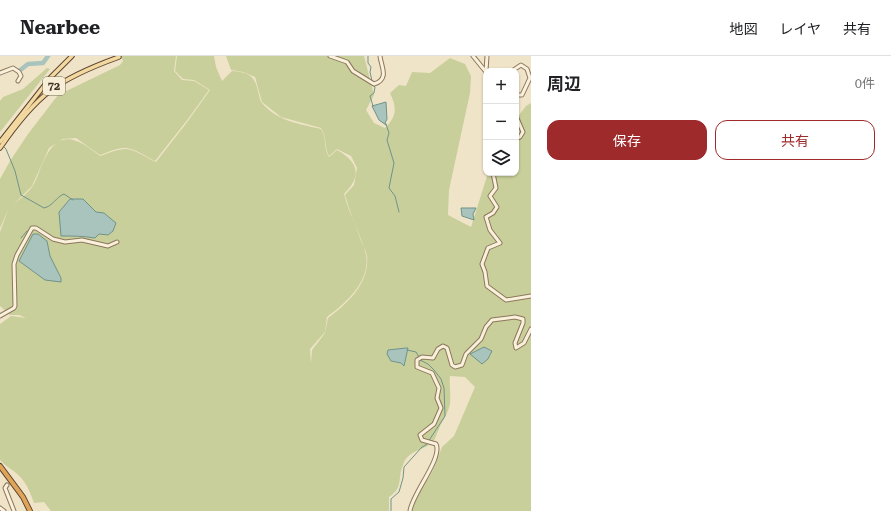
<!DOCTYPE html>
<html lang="ja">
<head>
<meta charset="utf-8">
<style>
  :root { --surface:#fff; --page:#f2f2f2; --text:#202124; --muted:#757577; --line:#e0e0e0; --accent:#9e2a2b }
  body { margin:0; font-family:"Roboto Serif","Noto Sans JP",serif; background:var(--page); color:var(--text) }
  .controls { position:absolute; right:12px; top:12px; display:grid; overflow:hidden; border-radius:8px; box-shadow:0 1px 3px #0004 }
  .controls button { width:36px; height:36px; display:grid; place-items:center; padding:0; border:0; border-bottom:1px solid var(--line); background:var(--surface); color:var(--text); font:20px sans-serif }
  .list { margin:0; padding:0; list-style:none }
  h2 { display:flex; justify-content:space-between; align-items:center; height:52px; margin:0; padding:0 16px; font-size:17px }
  h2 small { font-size:13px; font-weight:400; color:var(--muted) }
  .actions { display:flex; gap:8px; padding:12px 16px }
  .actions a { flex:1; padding:9px 0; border:1px solid var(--accent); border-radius:12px; text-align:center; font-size:14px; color:var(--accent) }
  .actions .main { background:var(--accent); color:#fff }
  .icon { flex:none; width:22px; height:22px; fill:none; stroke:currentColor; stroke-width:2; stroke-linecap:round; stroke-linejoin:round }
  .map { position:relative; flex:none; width:531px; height:455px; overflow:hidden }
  header { display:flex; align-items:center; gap:24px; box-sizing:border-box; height:56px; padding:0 20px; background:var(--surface); border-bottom:1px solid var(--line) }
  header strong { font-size:19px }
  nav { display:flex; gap:22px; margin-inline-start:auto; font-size:14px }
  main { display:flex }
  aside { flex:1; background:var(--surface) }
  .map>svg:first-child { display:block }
</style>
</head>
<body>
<header>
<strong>Nearbee</strong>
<nav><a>地図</a><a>レイヤ</a><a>共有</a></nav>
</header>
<main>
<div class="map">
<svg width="531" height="455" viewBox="0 0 531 455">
  <rect width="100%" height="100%" fill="#f0e4c8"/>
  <g fill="#c9cf9b" fill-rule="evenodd">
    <path d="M121,0h55l-2,15 8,9 12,1 15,9 -21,29 -33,42c-26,-14 -26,-18 -55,-6l-24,-17 -13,1 -14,9 -17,38 -20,20c6,-6 15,-12 20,-19 6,-9 8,-20 13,-29 16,-31 35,-18 55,-2 31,-12 28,-8 56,6l32,-41 22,-31 -16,-10 -11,-1 -8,-8 2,-15h37l2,11 6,14 10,-10c19,2 23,5 27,24 1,3 1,6 3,8 15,18 38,21 59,26 6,9 2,18 8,28l8,-7c22,12 25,26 7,44 5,21 18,42 22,61 5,26 -21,49 -39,62l-2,15 -15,17 1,14 1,-13 13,-17 3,-15c19,-14 42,-35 39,-62 -1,-6 -5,-12 -7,-18 -5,-14 -11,-28 -15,-43l9,-10 3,-17 -6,-12 -14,-7 -8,7c-5,-10 -2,-19 -8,-28l-40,-11 -19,-15 -7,-25 -12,-5 -12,-2 -5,-14h138l10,39 -8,15 8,13 11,5c12,-12 12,-20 5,-35l9,-8 7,1 6,-14 18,1 20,-15 15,6 6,12 -1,17 -21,97 -1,25 23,12 17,-54h28v-54l10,-13 5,-3v408h-119l3,-11 18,-30 9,-23 12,-11 21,-49 -10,-10 -15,-1c-1,9 1,19 0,28 -2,10 -8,17 -11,25 -3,6 -4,13 -10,16 -8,5 -22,7 -26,20 -6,14 1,22 -14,32v14h-338l-7,-9 -10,1c-3,-8 -6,-17 -12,-24 -6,-8 -15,-11 -22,-19v-136l11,-8 15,2 -7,-3h-9l-10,-9v-74l8,-22 -8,18v-49l10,-18 18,-27 30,-39 62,-30 3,-4zM406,292l-5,15 -10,-2 -4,-10zM486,292l5,2v5l-9,9 -8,-13z"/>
    <path d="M47,12l3,1 -50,63v-31l3,-4 20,-8z"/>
  </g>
  <g fill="#a9c4bc" stroke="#6f938a">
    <path d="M386,46l1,17 -2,4 1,2 -7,-5 -7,-14z"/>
    <path d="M70,143h13l13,13 8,1 12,10 -3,8 -5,4 -9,-1 -4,4c-12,-2 -23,-2 -34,-2l-2,-24z"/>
    <path d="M461,152h15l-3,6 1,6 -12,-4z"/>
    <path d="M33,178h5l9,7 3,15 11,22v4l-16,-2 -26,-19z"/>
    <path d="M484,291l8,4 -4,8 -6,5 -12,-10z"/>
    <path d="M406,292h2l-4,18 -3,-3 -10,-2 -4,-7 1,-4z"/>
  </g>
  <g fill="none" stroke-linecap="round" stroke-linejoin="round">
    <g stroke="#6f938a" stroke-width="1">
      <path d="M368,0v7l3,4 -1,5 2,9"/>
      <path d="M371,28l4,3 -1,6 -4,3 3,10"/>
      <path d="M386,68l3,9 -2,7 7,23 -5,25 6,8 4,16"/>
      <path d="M0,87l6,6 9,22 6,24 23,13c9,-2 12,-11 20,-14l9,6"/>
      <path d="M21,182l6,-7"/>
      <path d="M407,294l9,2 3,5"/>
      <path d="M391,455v-12l8,-7 4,-14 1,-11 18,-20 4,-2 19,-29 -1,-28 -3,-9 -7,-9 -6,-6 -8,-4"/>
    </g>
    <path stroke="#a9c4bc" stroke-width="4.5" d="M19,15l9,-7 15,-1 5,-7"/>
    <defs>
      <g id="minor">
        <path d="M330,0l17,6 6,9 21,13c16,-5 7,-18 6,-28"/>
        <path d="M473,0l13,16"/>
        <path d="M486,15l1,-15"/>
        <path d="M512,15l9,-6 6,4 3,9 -8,17h-6"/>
        <path d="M0,17l13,-5 6,4 2,4 -3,5"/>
        <path d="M486,18v6"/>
        <path d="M516,60l7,16 -3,5 -4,2"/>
        <path d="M493,117l3,15 -6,8 7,11 -4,6 -7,4 4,13 10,13 -12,5 -6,16 3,8 2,14 19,14 25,-4"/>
        <path d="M0,260l14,-8 1,-2 -1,-42 3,-9 15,-27h4l17,11 12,3 17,-2 26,6 9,-4"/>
        <path d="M7,429l-2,3 9,23"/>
        <path d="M0,452l4,3"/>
        <path d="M410,455c2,-17 33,-53 26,-67l-14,-4 -2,-5 14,-11 7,-16 -4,-10 2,-10 -7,-15 -15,-6v-7l5,-3 11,1 5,-9 5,-3 4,2 5,17 3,2 7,-2 4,-11 15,-15 5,-12 6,-7 23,-3 8,2v4l-8,20 1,5 8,-5 7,-14"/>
      </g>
      <g id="major">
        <path d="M0,86l51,-65 21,-21"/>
        <path d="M0,92c37,-54 58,-69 119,-91"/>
      </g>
      <path id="highway" d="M0,410l23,31 7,14"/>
    </defs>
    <use href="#minor" stroke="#8d765c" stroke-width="5"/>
    <use href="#major" stroke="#5b4430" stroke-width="5.5"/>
    <use href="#highway" stroke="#5b4430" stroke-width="6"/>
    <use href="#minor" stroke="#faf1dc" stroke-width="3"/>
    <use href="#major" stroke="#f3d9a0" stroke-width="3.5"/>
    <use href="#highway" stroke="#e0a458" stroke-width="4"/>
  </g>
  <g text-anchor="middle" stroke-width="3" stroke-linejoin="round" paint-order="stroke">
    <rect fill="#f7eed8" stroke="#756857" stroke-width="1" x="43" y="21" width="22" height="18" rx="3"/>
    <g font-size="11" font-weight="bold" fill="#3d2e20">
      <text x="54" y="34">72</text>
    </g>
  </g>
</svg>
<div class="controls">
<button>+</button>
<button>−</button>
<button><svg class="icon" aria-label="layers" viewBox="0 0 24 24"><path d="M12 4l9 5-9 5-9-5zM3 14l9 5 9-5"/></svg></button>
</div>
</div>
<aside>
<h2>周辺<small>0件</small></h2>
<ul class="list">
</ul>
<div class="actions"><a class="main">保存</a><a>共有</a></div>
</aside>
</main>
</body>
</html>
